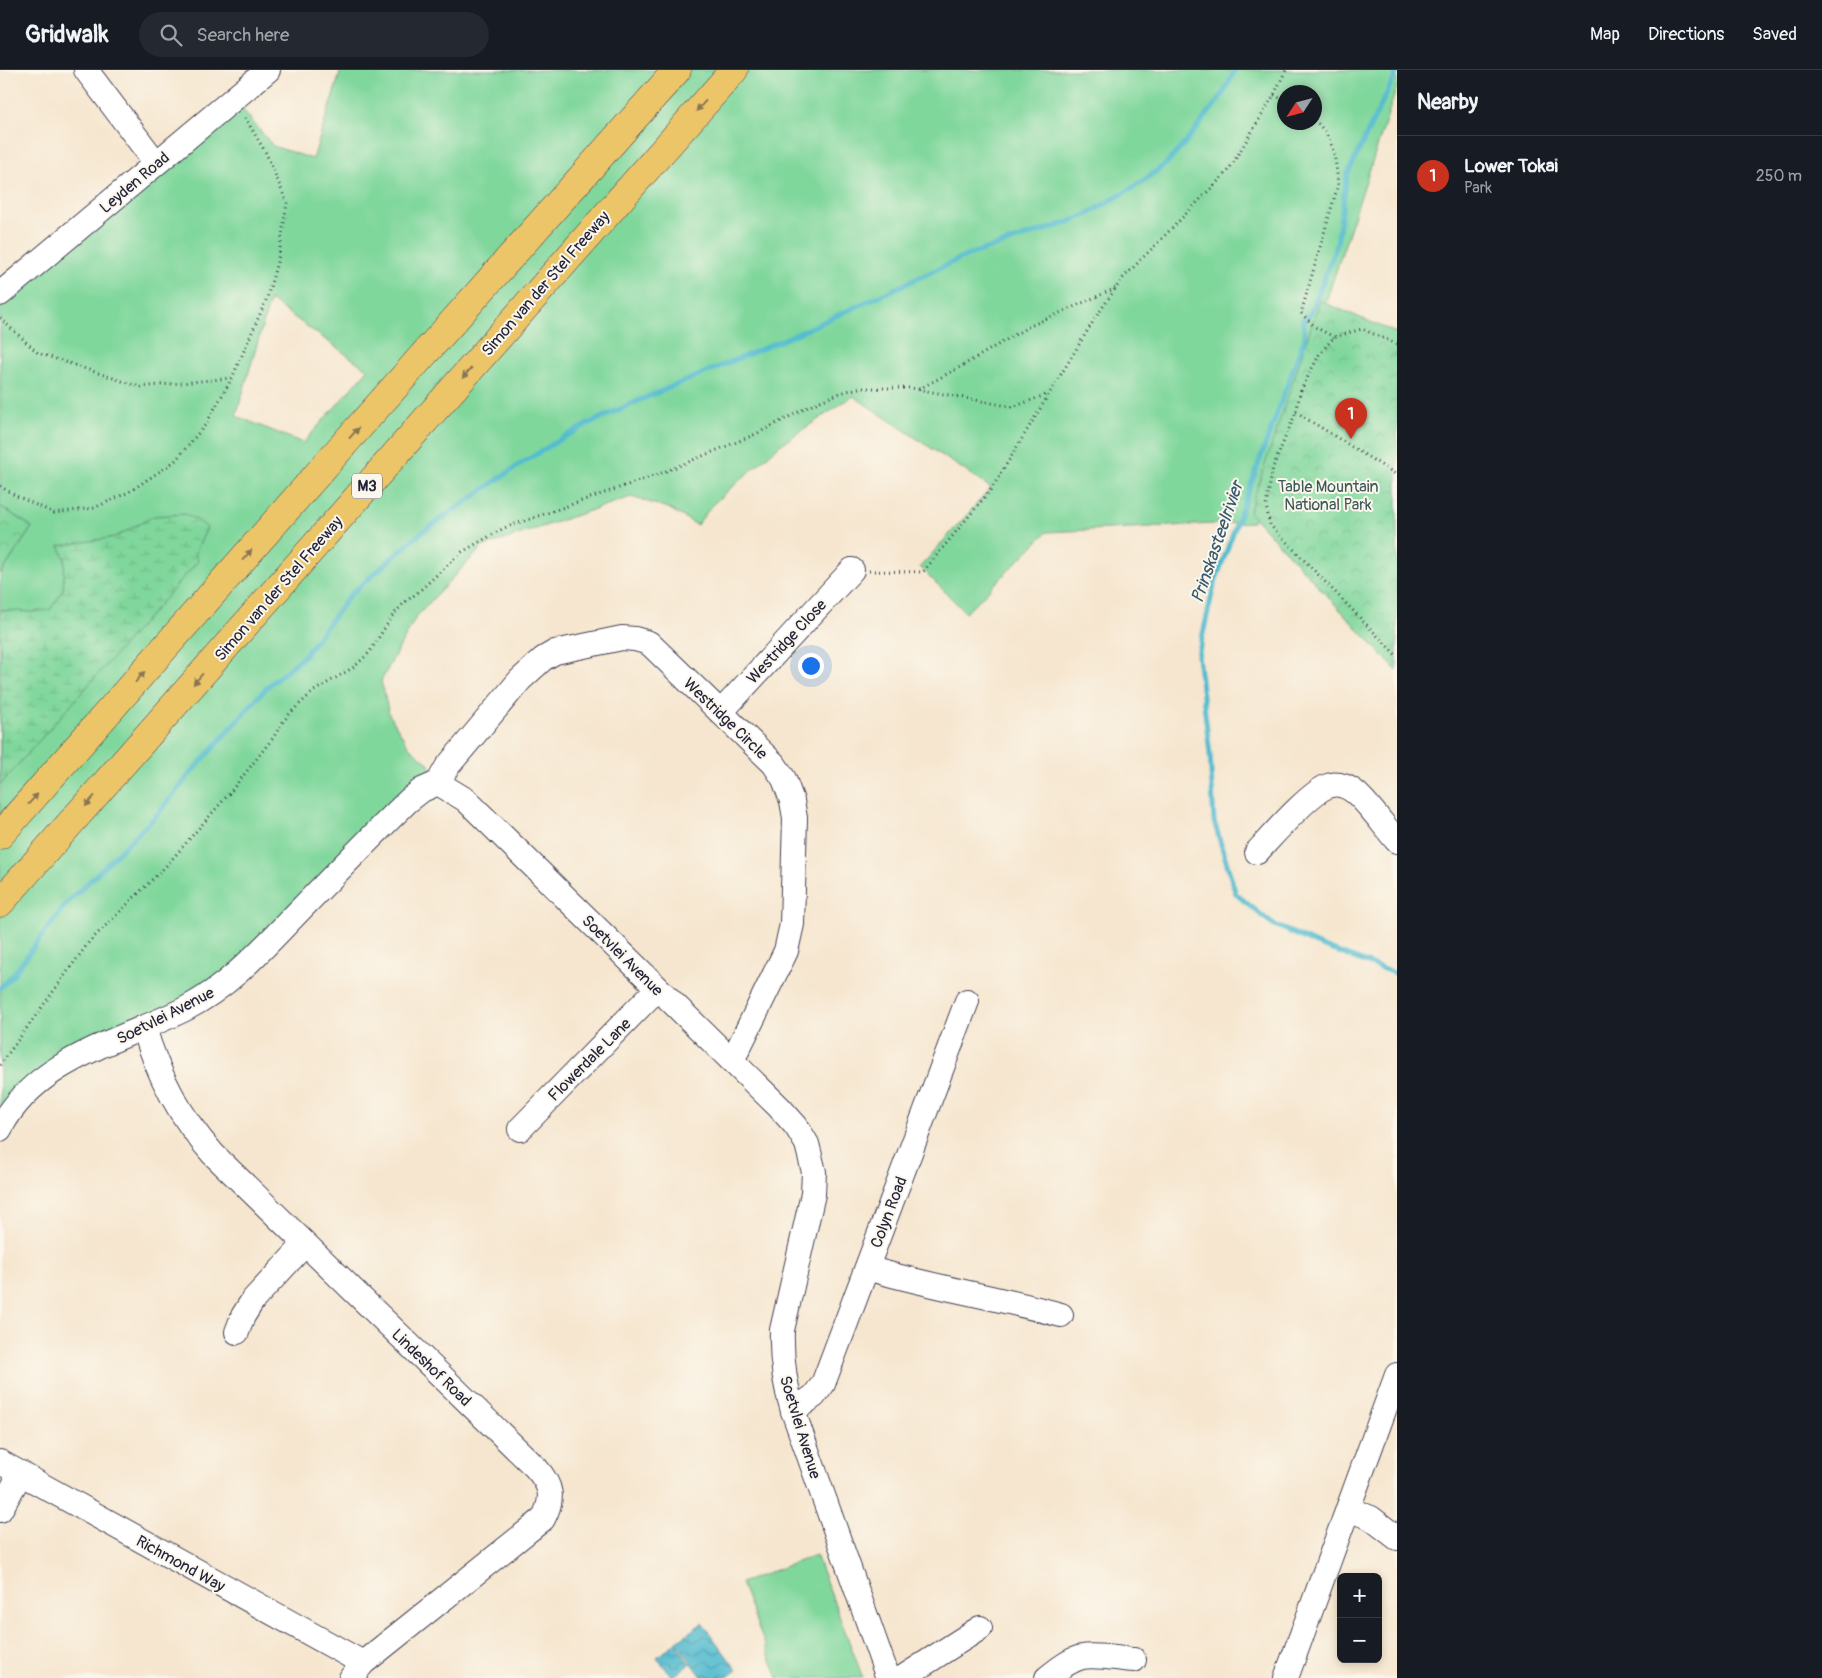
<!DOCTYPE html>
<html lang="en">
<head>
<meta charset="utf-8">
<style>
  :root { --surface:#171b24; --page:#242831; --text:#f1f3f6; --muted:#9ea1a6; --line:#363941; --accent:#c8321e }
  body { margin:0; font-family:Pangolin,sans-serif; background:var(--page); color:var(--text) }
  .controls { position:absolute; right:15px; bottom:15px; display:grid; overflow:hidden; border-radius:8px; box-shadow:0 2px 8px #0003 }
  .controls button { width:45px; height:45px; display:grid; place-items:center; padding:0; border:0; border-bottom:1px solid var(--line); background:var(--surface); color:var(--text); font:25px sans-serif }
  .compass { position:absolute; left:1277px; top:15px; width:45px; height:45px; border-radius:50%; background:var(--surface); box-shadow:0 2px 8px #0003; rotate:234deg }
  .you { position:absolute; left:810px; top:595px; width:18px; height:18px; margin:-12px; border:4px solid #fff; border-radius:50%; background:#1a73e8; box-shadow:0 0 0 8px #1a73e833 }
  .badge { display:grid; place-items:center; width:32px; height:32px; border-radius:50%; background:var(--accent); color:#fff; font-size:16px; font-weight:700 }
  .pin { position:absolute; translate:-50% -41px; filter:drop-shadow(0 1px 2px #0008) }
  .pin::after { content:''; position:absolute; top:26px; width:18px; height:15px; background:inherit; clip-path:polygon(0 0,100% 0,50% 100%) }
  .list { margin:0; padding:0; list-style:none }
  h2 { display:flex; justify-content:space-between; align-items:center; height:65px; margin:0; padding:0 20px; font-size:21px }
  h2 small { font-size:16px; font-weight:400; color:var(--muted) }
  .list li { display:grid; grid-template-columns:32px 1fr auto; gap:15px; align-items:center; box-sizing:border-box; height:80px; padding:0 20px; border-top:1px solid var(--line) }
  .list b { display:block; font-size:19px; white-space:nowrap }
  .list p { margin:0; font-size:16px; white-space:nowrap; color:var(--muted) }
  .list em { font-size:16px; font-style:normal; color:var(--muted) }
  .icon { flex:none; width:28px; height:28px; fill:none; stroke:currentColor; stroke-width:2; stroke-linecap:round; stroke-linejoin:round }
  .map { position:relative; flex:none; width:1397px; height:1608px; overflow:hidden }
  header { display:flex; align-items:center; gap:30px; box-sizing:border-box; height:70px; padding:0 25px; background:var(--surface); border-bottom:1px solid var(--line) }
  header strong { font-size:24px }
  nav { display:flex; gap:28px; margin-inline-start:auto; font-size:18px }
  .search { width:350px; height:45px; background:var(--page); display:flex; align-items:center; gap:12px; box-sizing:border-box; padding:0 18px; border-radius:28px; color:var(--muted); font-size:19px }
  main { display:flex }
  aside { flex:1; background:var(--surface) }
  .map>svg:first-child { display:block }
</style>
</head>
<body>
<header>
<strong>Gridwalk</strong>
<div class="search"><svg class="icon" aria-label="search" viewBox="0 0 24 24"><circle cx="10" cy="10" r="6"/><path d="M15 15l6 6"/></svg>Search here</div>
<nav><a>Map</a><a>Directions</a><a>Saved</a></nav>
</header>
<main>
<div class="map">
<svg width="1397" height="1608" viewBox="0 0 1397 1608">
  <defs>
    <pattern id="wetland-marsh" width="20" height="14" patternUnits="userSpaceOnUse" patternTransform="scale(1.25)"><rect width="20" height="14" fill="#80d79c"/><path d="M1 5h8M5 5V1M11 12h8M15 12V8" fill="none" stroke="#6eb887"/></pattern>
    <pattern id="park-crowns" width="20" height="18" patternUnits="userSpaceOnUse" patternTransform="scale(1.25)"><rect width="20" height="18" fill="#80d79c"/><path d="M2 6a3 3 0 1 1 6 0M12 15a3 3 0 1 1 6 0" fill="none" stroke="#6eb887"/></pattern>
    <pattern id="water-waves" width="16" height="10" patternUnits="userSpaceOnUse" patternTransform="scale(1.25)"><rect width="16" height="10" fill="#52bccf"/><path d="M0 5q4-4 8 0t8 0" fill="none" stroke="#4498a9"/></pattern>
  </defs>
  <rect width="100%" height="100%" fill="#fbf7ec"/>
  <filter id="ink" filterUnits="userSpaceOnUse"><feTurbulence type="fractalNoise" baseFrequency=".02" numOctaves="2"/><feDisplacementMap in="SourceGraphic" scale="10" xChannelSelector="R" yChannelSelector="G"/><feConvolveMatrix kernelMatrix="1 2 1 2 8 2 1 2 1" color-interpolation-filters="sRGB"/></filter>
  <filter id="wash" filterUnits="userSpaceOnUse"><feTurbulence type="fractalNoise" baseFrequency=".0096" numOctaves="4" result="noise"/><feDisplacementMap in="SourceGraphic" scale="20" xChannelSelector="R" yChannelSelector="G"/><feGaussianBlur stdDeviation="1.12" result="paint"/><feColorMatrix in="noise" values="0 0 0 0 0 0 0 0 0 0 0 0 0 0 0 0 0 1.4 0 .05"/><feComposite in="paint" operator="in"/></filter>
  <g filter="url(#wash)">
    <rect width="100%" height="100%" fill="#f6e6cf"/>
    <g fill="#80d79c" stroke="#517c6c" fill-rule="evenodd">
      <path d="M341,0h1056v17l-144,435 -206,10 -81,81 -46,-46 71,-79 -138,-92 -73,49 -67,59 -16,21 -29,-17 -37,-11 -149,50 -66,70 -35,64 8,33 20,33 19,16 10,20 -202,192 -181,94 -55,60v-554l32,-48 -32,-21v-212l233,-196 40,48 40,13zM1284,22h30v30h-30zM270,230l98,70 -65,73 -67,-27z"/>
      <path d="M816,1485l47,123h-85l-37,-95z"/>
    </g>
    <path fill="url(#wetland-marsh)" stroke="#517c6c" d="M184,444l12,5 11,9 -12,25 3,8 -198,224v-175l31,2 19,-2 13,-20 2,-31 -6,-13 56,-9 39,-21z"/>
    <g fill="url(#park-crowns)" stroke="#517c6c">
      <path d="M1320,231l77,32v338l-148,-159z"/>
      <path d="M0,436l32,21 -32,48z"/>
    </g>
    <g fill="url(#water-waves)" stroke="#3a6f85">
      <path d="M702,1553l35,47 -11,8h-23l-27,-36z"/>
      <path d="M675,1573l15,21 -18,13 -15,-20z"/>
    </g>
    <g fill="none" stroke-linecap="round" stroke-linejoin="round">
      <g stroke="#52bccf" stroke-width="5">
        <path d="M1397,2l-50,103 -10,69 -26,69 -8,7 2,17 -91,248 -16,71 12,98 4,67 22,73 35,29 45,21 81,30"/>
        <path d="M0,918l12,-12 54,-72 91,-89 33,-41 77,-87 37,-31 46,-61 72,-63 97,-67 45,-28 26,-14 50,-23 159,-67 169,-78 98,-32 20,-8 24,-14 29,-17 28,-21 19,-21 37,-48 12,-24"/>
      </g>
    </g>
  </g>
  <g filter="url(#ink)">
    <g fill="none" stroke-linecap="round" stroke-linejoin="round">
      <defs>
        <g id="minor">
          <path d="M86,0l70,93"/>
          <path d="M0,224l268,-224"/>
          <path d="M721,642l131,-142"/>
          <path d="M438,713l28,17 313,307 17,19 11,18 7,28 -1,22 -31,136c-1,29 2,53 11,81l95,267"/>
          <path d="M438,713l9,-16 73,-87 23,-21 12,-7 67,-14 13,1 14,4 125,121 10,15 8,22 3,17 -3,106 -6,27 -48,98 -7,11"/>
          <path d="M1257,782c15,-16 53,-60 71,-66 10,-4 21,1 29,8 14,13 27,32 40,47"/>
          <path d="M144,957c13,46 37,91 69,127l323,314c16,18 18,30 7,51l-180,144 -12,15"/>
          <path d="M0,1059c35,-70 122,-88 187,-121 44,-23 77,-61 112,-97 36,-37 72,-74 109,-110l14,-11 16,-7"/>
          <path d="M520,1059l137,-140"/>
          <path d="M867,1198c64,19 129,29 194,47"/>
          <path d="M237,1262l6,-16 10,-16 52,-56"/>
          <path d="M793,1341l21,-15 9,-12 144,-383"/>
          <path d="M0,1392l363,201"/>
          <path d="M1348,1439l23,9 26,20"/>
          <path d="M0,1440l21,-37"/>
          <path d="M902,1608l78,-50"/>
          <path d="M1047,1608c10,-8 22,-18 35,-21 15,-3 37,2 52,3"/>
          <path d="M1286,1608l111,-303"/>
        </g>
        <g id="highway">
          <path d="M0,765l344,-391 333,-374"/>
          <path d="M0,833l734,-833"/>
        </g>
      </defs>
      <use href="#minor" stroke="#423f51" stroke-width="26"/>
      <use href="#highway" stroke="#423f51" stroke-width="29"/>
      <g stroke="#423f51" stroke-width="3" stroke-dasharray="1 4" stroke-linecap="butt">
        <path d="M1274,25l10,5"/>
        <path d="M1314,50c20,17 22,40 24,65l-37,128 14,14 19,10"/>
        <path d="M0,248l38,35 102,34 91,-9"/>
        <path d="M1397,274l-35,-15 -28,8 -15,18 -18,35 -5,22 -23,55 -7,39 4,19 127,131"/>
        <path d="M919,319l43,-23 66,-39 88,-39"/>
        <path d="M1296,342l101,63"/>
        <path d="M0,416l16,10 38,17 40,-5 35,-16 46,-31 31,-37 26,-46 35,-80 12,-43 8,-52 -21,-50 -22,-37"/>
        <path d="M869,501l54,1 69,-84 102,-168 28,-41 106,-108 46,-76 12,-25"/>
        <path d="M0,995l89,-123 76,-75 63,-72 45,-57 9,-15 9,-11 23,-21 40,-24 15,-14 24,-38 12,-13 12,-9 45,-41 42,-24 155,-54 97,-40 62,-32 22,-9 19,-5h52l102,19 35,-13"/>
      </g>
      <use href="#minor" stroke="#fff" stroke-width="24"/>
      <use href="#highway" stroke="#edc569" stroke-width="28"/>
    </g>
    <defs><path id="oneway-solid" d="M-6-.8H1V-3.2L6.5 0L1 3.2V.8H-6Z" transform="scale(1.25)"/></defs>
    <g fill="#887452">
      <use href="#oneway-solid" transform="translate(701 36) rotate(132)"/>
      <use href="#oneway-solid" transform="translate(467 303) rotate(131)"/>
      <use href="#oneway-solid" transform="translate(354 363) rotate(-48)"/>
      <use href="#oneway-solid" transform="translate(247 485) rotate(-49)"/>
      <use href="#oneway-solid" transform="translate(140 607) rotate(-49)"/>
      <use href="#oneway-solid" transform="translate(198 609) rotate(131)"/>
      <use href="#oneway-solid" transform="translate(33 729) rotate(-48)"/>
      <use href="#oneway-solid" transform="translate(90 731) rotate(131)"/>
    </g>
  </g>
  <g text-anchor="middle" stroke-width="4" stroke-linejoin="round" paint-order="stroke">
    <rect fill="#fbf7ec" stroke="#636270" stroke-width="1" x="352" y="403.5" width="30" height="25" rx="4"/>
    <g font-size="15" font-weight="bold" fill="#22223b">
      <text x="367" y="421">M3</text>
    </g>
    <g font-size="16" fill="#22223b" stroke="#fbf7ec">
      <text transform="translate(134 112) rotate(-40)" y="6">Leyden Road</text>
      <text transform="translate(545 213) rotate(-49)" y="6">Simon van der Stel Freeway</text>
      <text transform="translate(278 518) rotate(-49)" y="6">Simon van der Stel Freeway</text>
      <text transform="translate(786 571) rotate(-47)" y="6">Westridge Close</text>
      <text transform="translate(726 648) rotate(44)" y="6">Westridge Circle</text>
      <text transform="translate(623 885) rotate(45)" y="6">Soetvlei Avenue</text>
      <text transform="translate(165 945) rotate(-27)" y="6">Soetvlei Avenue</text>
      <text transform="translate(589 989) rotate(-45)" y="6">Flowerdale Lane</text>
      <text transform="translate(888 1142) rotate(-69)" y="6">Colyn Road</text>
      <text transform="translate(432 1297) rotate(44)" y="6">Lindeshof Road</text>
      <text transform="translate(801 1357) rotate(73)" y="6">Soetvlei Avenue</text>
      <text transform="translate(181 1493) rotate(29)" y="6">Richmond Way</text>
    </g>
    <g font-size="16" fill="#3e5858" stroke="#fbf7ec">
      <text x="1328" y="422">Table Mountain<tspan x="1328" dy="18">National Park</tspan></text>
    </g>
    <g font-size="18" font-style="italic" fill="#33586f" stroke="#fbf7ec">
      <text transform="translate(1217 472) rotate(-71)" y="6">Prinskasteelrivier</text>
    </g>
  </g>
</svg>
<div class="controls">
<button>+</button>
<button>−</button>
</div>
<svg class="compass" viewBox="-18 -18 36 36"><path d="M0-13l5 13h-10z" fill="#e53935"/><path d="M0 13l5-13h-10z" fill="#9ea1a6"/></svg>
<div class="you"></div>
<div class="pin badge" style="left:1351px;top:369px">1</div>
</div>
<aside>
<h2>Nearby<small></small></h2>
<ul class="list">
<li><span class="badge">1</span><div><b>Lower Tokai</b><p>Park</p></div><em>250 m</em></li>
</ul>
</aside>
</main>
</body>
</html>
